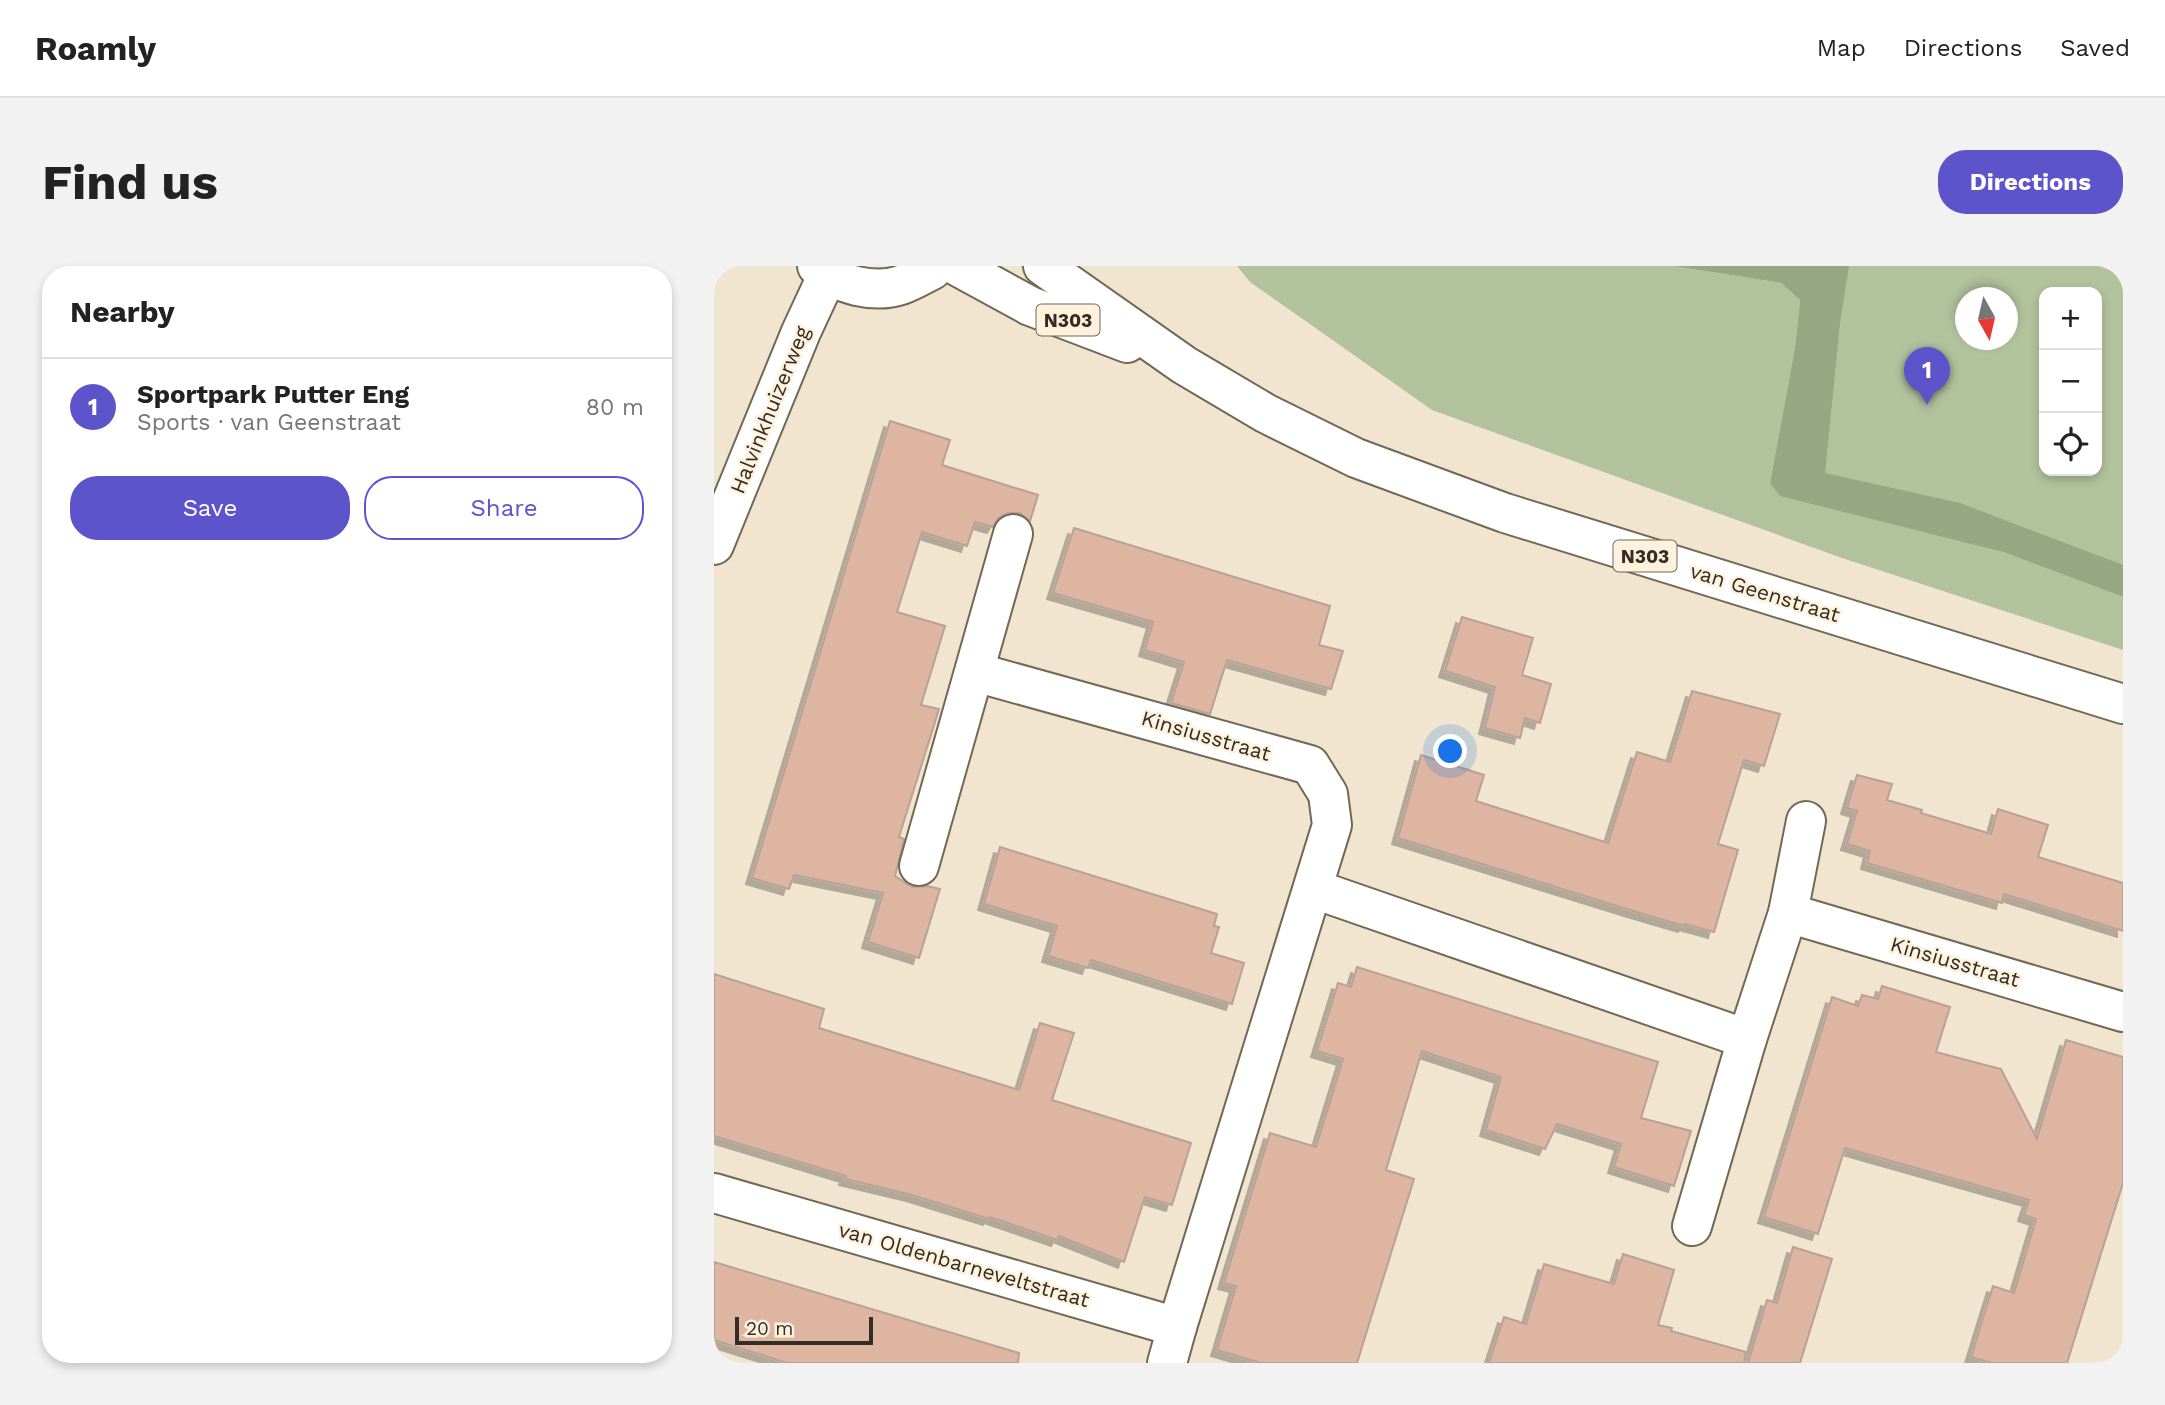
<!DOCTYPE html>
<html lang="en">
<head>
<meta charset="utf-8">
<style>
  :root { --surface:#fff; --page:#f2f2f2; --text:#222; --muted:#767676; --line:#e0e0e0; --accent:#5d53cb }
  body { margin:0; font-family:"Work Sans",sans-serif; background:var(--page); color:var(--text) }
  .controls { position:absolute; right:21px; top:21px; display:grid; overflow:hidden; border-radius:14px; box-shadow:0 4px 10px #0003 }
  .controls button { width:63px; height:63px; display:grid; place-items:center; padding:0; border:0; border-bottom:2px solid var(--line); background:var(--surface); color:var(--text); font:35px sans-serif }
  .compass { position:absolute; left:1241px; top:21px; width:63px; height:63px; border-radius:50%; background:var(--surface); box-shadow:0 4px 10px #0003; rotate:172deg }
  .scale { position:absolute; left:21px; bottom:18px; width:138px; box-sizing:border-box; padding-left:7px; border:4px solid #322d25; border-top:0; font-size:19px; line-height:24px; white-space:nowrap; color:#322d25; -webkit-text-stroke:5px #fef2dc; paint-order:stroke }
  .you { position:absolute; left:737px; top:486px; width:24px; height:24px; margin:-18px; border:5px solid #fff; border-radius:50%; background:#1a73e8; box-shadow:0 0 0 10px #1a73e833 }
  .badge { display:grid; place-items:center; width:46px; height:46px; border-radius:50%; background:var(--accent); color:#fff; font-size:23px; font-weight:700 }
  .pin { position:absolute; translate:-50% -58px; filter:drop-shadow(0 2px 4px #0008) }
  .pin::after { content:''; position:absolute; top:37px; width:24px; height:21px; background:inherit; clip-path:polygon(0 0,100% 0,50% 100%) }
  .list { margin:0; padding:0; list-style:none }
  h2 { display:flex; justify-content:space-between; align-items:center; height:91px; margin:0; padding:0 28px; font-size:30px }
  h2 small { font-size:23px; font-weight:400; color:var(--muted) }
  .list li { display:grid; grid-template-columns:46px 1fr auto; gap:21px; align-items:center; box-sizing:border-box; height:98px; padding:0 28px; border-top:2px solid var(--line) }
  .list b { display:block; font-size:26px; white-space:nowrap }
  .list p { margin:0; font-size:23px; white-space:nowrap; color:var(--muted) }
  .list em { font-size:23px; font-style:normal; color:var(--muted) }
  .actions { display:flex; gap:14px; padding:21px 28px }
  .actions a { flex:1; padding:16px 0; border:2px solid var(--accent); border-radius:28px; text-align:center; font-size:24px; color:var(--accent) }
  .actions .main { background:var(--accent); color:#fff }
  .icon { flex:none; width:38px; height:38px; fill:none; stroke:currentColor; stroke-width:2; stroke-linecap:round; stroke-linejoin:round }
  .map { position:relative; flex:none; width:1409px; height:1097px; overflow:hidden; border-radius:28px }
  header { display:flex; align-items:center; gap:42px; box-sizing:border-box; height:98px; padding:0 35px; background:var(--surface); border-bottom:2px solid var(--line) }
  header strong { font-size:33px }
  nav { display:flex; gap:38px; margin-inline-start:auto; font-size:24px }
  .intro { display:flex; align-items:center; justify-content:space-between; box-sizing:border-box; height:168px; padding:0 42px }
  h1 { margin:0; font-size:49px }
  .button { padding:18px 32px; border-radius:28px; background:var(--accent); color:#fff; font-size:24px; font-weight:700 }
  main { display:flex; gap:42px; padding:0 42px }
  aside { flex:1; background:var(--surface); border-radius:28px; box-shadow:0 4px 10px #0003 }
  .map>svg:first-child { display:block }
</style>
</head>
<body>
<header>
<strong>Roamly</strong>
<nav><a>Map</a><a>Directions</a><a>Saved</a></nav>
</header>
<div class="intro"><h1>Find us</h1><a class="button">Directions</a></div>
<main>
<aside>
<h2>Nearby<small></small></h2>
<ul class="list">
<li><span class="badge">1</span><div><b>Sportpark Putter Eng</b><p>Sports · van Geenstraat</p></div><em>80 m</em></li>
</ul>
<div class="actions"><a class="main">Save</a><a>Share</a></div>
</aside>
<div class="map">
<svg width="1409" height="1097" viewBox="0 0 1409 1097">
  <defs>
    <filter id="shadow"><feDropShadow dx="-6" dy="6" stdDeviation="0" flood-color="#0004"/></filter>
  </defs>
  <rect width="100%" height="100%" fill="#f1e5cf"/>
  <g fill="#b2c29d" fill-rule="evenodd">
    <path d="M523,0h436l108,17 19,17 -5,47 -25,136 233,69 120,45v53l-281,-92 -410,-148 -182,-128z"/>
    <path d="M991,0h418v321l-324,-105 29,-194zM1330,26h53v179h-53zM1252,32h42v42h-42z"/>
  </g>
  <path fill="#98a783" d="M959,0h176l-9,57 -15,150 135,30 163,62v32l-120,-45 -223,-56 -10,-13 25,-136 5,-47 -19,-17z"/>
  <g fill="#ddb5a1" stroke="#b8a196" stroke-width="2" filter="url(#shadow)">
    <path d="M176,155l60,19 -8,25 96,30 -8,26 -10,-8h-12l-10,5 -5,9 -18,-5 -8,24 -45,-14 -25,80 48,14 -24,79 18,4 -40,128 5,2 -9,37 17,11 15,-1 13,3 -21,69 -51,-16 15,-49 -89,-18 -5,14 -37,-11z"/>
    <path d="M360,262l256,78 -11,39 24,6 -12,38 -104,-29 -17,54 -39,-11 13,-41 -39,-12 8,-28 -100,-29z"/>
    <path d="M748,351l71,21 -11,37 29,9 -11,39 -15,-5 -5,20 -35,-10 10,-41 -50,-16z"/>
    <path d="M978,425l88,23 -16,52 -20,-6 -26,84 20,6 -24,82 -29,-8 -1,2 -54,-16 -232,-72 23,-83 63,20 -8,26 132,42 29,-91 33,10z"/>
    <path d="M1143,509l35,9 -5,16 35,10 -1,3 70,21 7,-25 50,16 -10,32 85,26v48l-119,-37 -2,9 -135,-40 3,-12 -23,-7 10,-33 -10,-3z"/>
    <path d="M286,581l217,67 -3,12 5,1 -8,26 33,10 -12,41 -141,-44 -3,8 -40,-12 9,-30 -73,-22z"/>
    <path d="M643,701l301,95 -17,56 50,13 -17,55 -60,-19 7,-23 -64,-20 -12,25 -59,-19 15,-53 -79,-26 -36,119 28,9 -57,184h-96l-44,-13 19,-64 -12,-3 46,-150 46,14 27,-88 -26,-8 21,-68 13,4z"/>
    <path d="M0,708l110,35 -5,19 200,62 21,-67 34,10 -22,67 139,43 -19,62 -27,-8 -21,65 -65,-26 -2,4 -67,-23 -1,2 -77,-24 -67,-16 1,-3 -132,-40z"/>
    <path d="M1168,720l68,21 -14,45 65,17 36,70 29,-99 57,17v126l-56,180h-75l-21,-6 22,-71 21,7 22,-74 -12,-4 5,-15 -184,-52 -27,86 -54,-17 68,-220 26,9 4,-11 16,4z"/>
    <path d="M1079,981l39,12 -32,104h-52l19,-63 10,3z"/>
    <path d="M909,988l51,16 -16,55 14,3 -1,3 75,21 -2,11h-255l15,-46 22,7 18,-60 70,20z"/>
    <path d="M0,996l305,91 -1,10h-231l-73,-23z"/>
  </g>
  <g fill="none" stroke-linecap="round" stroke-linejoin="round">
    <defs>
      <g id="minor">
        <path d="M0,279l87,-213 26,-56"/>
        <path d="M261,406l335,93 18,29 4,31 -155,502"/>
        <path d="M205,600l94,-332"/>
        <path d="M600,623l433,150"/>
        <path d="M1074,647l335,99"/>
        <path d="M0,927l463,134 -10,36"/>
        <path d="M978,960l55,-187 41,-126 18,-92"/>
      </g>
      <g id="major">
        <path d="M103,0c21,19 57,28 84,19 11,-4 21,-10 31,-15l4,-4"/>
        <path d="M243,0l73,40 97,37"/>
        <path d="M329,0l141,99 81,48 91,45 149,55 618,191"/>
      </g>
    </defs>
    <use href="#minor" stroke="#726854" stroke-width="42"/>
    <use href="#major" stroke="#726854" stroke-width="42"/>
    <use href="#minor" stroke="#fff" stroke-width="38"/>
    <use href="#major" stroke="#fff" stroke-width="38"/>
  </g>
  <g text-anchor="middle" stroke-width="5" stroke-linejoin="round" paint-order="stroke">
    <g fill="#fef2dc" stroke="#6f685c" stroke-width="2">
      <rect x="322.5" y="38.5" width="63" height="31" rx="5"/>
      <rect x="899.5" y="274.5" width="63" height="31" rx="5"/>
    </g>
    <g font-size="19" font-weight="bold" fill="#322d25">
      <text x="354" y="61">N303</text>
      <text x="931" y="297">N303</text>
    </g>
    <g font-size="21" fill="#322d25" stroke="#fef2dc">
      <text transform="translate(56 144) rotate(-68)" y="7">Halvinkhuizerweg</text>
      <text transform="translate(1051 327) rotate(17)" y="7">van Geenstraat</text>
      <text transform="translate(492 470) rotate(16)" y="7">Kinsiusstraat</text>
      <text transform="translate(1241 696) rotate(16)" y="7">Kinsiusstraat</text>
      <text transform="translate(250 999) rotate(16)" y="7">van Oldenbarneveltstraat</text>
    </g>
  </g>
</svg>
<div class="controls">
<button>+</button>
<button>−</button>
<button><svg class="icon" aria-label="locate" viewBox="0 0 24 24"><circle cx="12" cy="12" r="6"/><path d="M12 2v4M12 18v4M2 12h4M18 12h4"/></svg></button>
</div>
<svg class="compass" viewBox="-18 -18 36 36"><path d="M0-13l5 13h-10z" fill="#e53935"/><path d="M0 13l5-13h-10z" fill="#767676"/></svg>
<div class="scale">20 m</div>
<div class="you"></div>
<div class="pin badge" style="left:1213px;top:139px">1</div>
</div>
</main>
</body>
</html>
